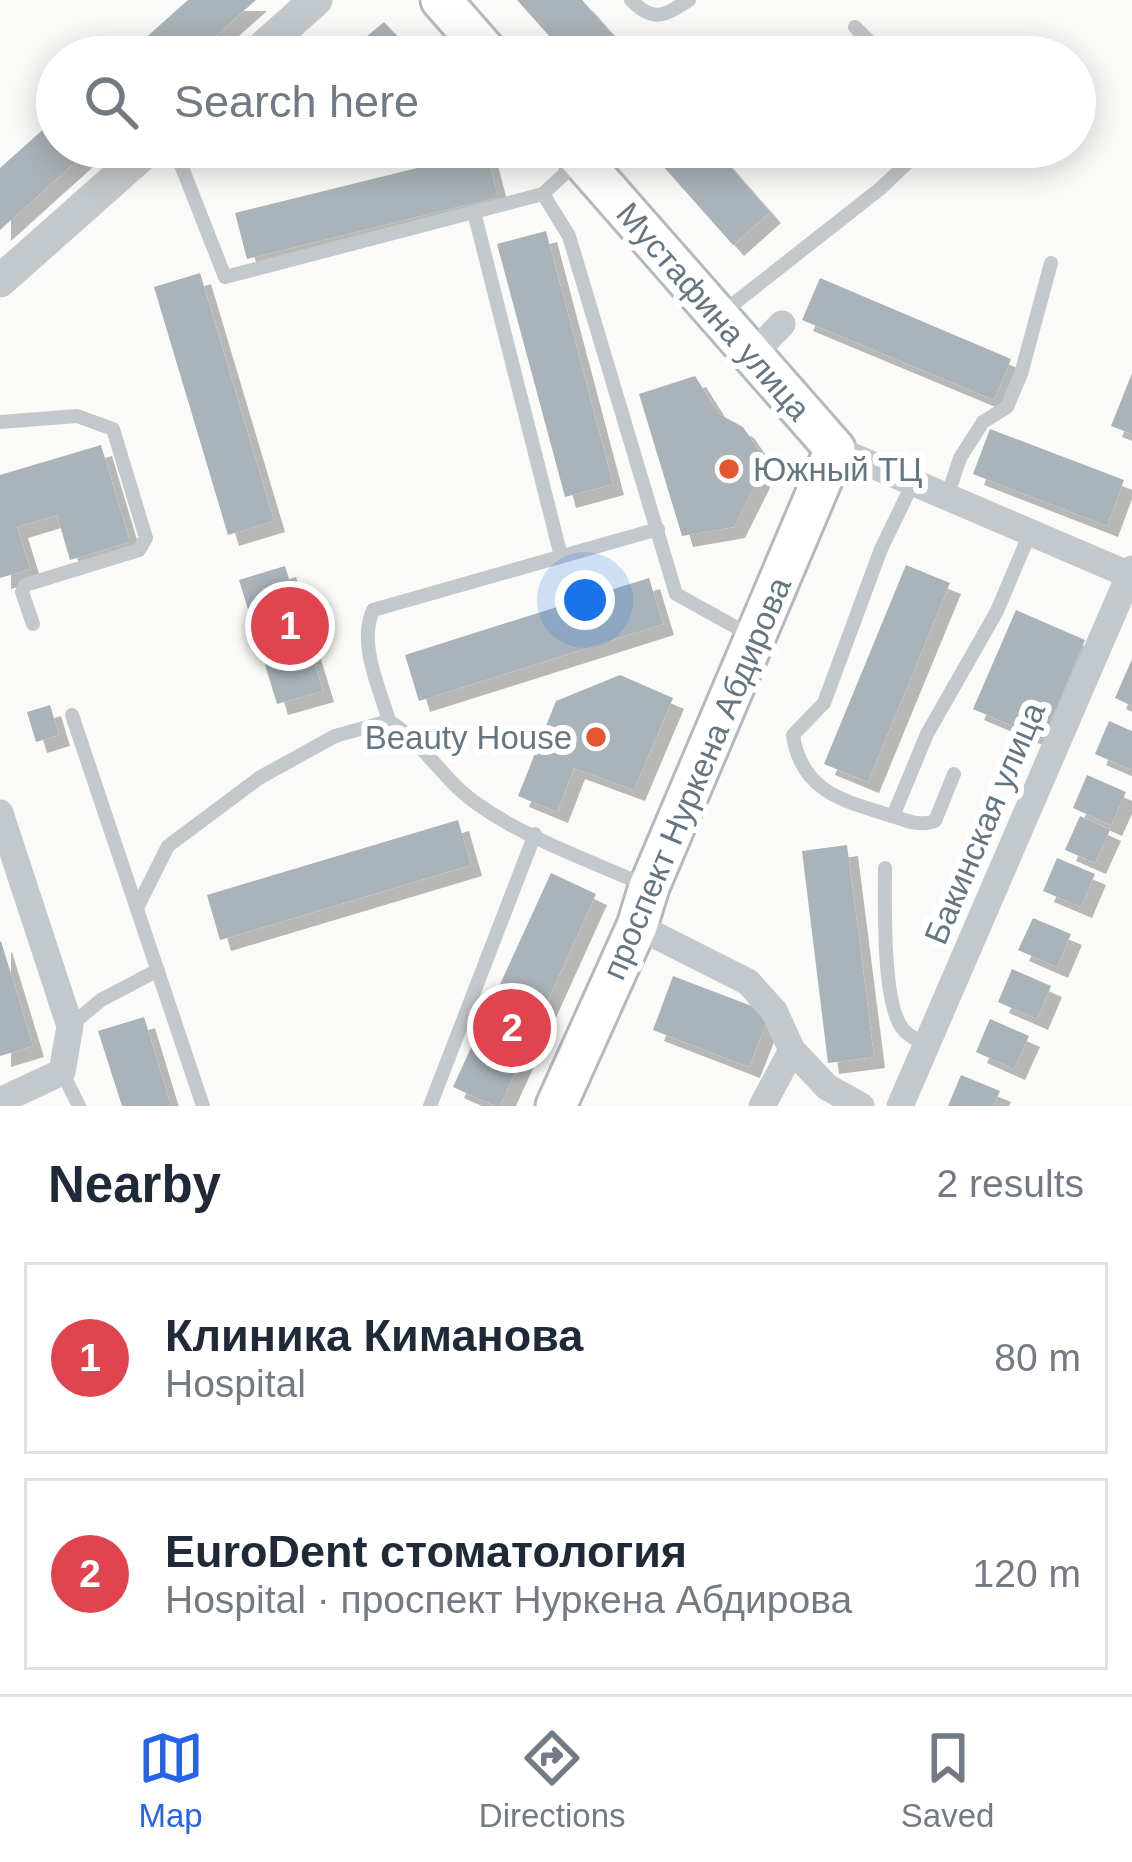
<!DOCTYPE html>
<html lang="en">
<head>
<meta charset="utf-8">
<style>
  :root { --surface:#fff; --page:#f6f6f7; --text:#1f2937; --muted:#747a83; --line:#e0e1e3; --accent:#2563eb }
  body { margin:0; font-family:Arial,sans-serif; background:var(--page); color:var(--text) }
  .you { position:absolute; left:585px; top:600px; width:42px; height:42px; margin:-30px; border:9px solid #fff; border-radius:50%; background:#1a73e8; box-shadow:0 0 0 18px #1a73e833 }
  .badge { display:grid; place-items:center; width:78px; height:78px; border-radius:50%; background:var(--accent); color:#fff; font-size:39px; font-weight:700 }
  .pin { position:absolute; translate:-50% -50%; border:6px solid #fff; box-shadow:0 3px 12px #0006 }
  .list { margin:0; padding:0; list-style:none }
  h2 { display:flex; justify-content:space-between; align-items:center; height:156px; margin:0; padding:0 48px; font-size:51px }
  h2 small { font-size:39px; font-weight:400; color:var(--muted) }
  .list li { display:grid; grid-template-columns:78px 1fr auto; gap:36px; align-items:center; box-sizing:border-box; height:192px; margin:0 24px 24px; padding:0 24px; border:3px solid var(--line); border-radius:0px }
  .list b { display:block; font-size:45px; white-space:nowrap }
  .list p { margin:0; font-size:39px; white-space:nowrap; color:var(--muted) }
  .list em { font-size:39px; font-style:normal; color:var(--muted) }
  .icon { flex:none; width:66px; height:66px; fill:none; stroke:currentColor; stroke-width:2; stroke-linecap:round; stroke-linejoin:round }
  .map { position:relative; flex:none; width:1132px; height:1106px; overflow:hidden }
  .search { position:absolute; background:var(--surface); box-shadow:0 6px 30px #0003; left:36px; right:36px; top:36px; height:132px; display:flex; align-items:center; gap:30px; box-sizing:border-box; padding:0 42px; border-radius:66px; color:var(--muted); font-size:45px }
  .sheet { height:588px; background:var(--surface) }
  nav { display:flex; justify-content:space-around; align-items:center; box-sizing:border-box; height:168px; border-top:3px solid var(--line); background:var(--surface); font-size:33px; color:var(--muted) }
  nav a { display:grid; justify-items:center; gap:6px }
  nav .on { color:var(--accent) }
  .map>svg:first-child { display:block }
</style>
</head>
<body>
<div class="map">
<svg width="1132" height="1106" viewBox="0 0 1132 1106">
  <defs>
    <filter id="shadow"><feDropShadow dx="11" dy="11" stdDeviation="0" flood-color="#0004"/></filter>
  </defs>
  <rect width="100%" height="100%" fill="#fafaf8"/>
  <g fill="#aab3b9" filter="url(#shadow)">
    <path d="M188,0h68l-64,57h-68z"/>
    <path d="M517,0h65l45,51 -7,6h-52z"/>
    <path d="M384,22l33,35h-75z"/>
    <path d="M57,117v30h35l-92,83v-62z"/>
    <path d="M646,147h67l57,65 -37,33z"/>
    <path d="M486,151l12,46 -251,62 -12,-46z"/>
    <path d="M546,231l67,253 -48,13 -68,-253z"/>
    <path d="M200,273l74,248 -46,14 -74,-248z"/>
    <path d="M820,278l191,81 -17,41 -192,-80z"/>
    <path d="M1132,373v61l-21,-8z"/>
    <path d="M695,376l24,38 24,13 15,22 2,26 -26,52 -52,9 -43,-142z"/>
    <path d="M990,429l134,51 -17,46 -134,-52z"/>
    <path d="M101,445l29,97 -60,18 -13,-45 -40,12 13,42 -30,9v-103z"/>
    <path d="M906,565l44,18 -82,199 -44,-18z"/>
    <path d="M285,566l38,125 -46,13 -38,-124z"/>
    <path d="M649,578l14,46 -244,77 -14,-46z"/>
    <path d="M1016,610l69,30 -42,99 -70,-30z"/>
    <path d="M1132,659v47l-17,-8z"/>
    <path d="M620,675l53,23 -39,92 -60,-22 -17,44 -39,-16 38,-95z"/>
    <path d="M50,705l9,30 -23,7 -9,-30z"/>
    <path d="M1109,721l23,10v39l-37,-16z"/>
    <path d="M1087,775l39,17 -15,33 -38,-17z"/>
    <path d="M1080,816l30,14 -15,33 -30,-13z"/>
    <path d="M458,820l13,45 -251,75 -13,-45z"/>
    <path d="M847,845l27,212 -46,6 -26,-212z"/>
    <path d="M1057,858l38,16 -14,33 -38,-16z"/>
    <path d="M551,873l45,21 -96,212h-5l-42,-19z"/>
    <path d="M1033,918l38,16 -14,33 -39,-17z"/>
    <path d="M1,941l32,105 -33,10v-114z"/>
    <path d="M1012,969l39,17 -14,33 -39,-17z"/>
    <path d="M673,976l97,37 -21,54 -96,-37z"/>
    <path d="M144,1017l27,89h-49l-24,-75z"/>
    <path d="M990,1019l39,17 -15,33 -38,-17z"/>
    <path d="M961,1075l39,16 -7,15h-45z"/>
  </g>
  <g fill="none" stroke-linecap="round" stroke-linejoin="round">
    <defs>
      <g id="secondary">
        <path d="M441,0l50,57"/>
        <path d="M556,1106l81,-180 12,-39 186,-438 -265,-302"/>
      </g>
    </defs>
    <use href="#secondary" stroke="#b3babf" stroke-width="45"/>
    <g stroke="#c3c8cc" stroke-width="14">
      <path d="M631,0c22,23 33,16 58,0"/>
      <path d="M855,27l30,30"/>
      <path d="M174,147l51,130 318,-83"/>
      <path d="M576,163l-33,31 26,42 107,358 74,41"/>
      <path d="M474,212l87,344"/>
      <path d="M722,313l159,-125 43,-41"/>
      <path d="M0,422l77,-6 36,13 33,109 -7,12 -114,35 -3,7 11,32"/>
      <path d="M913,483l-32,66 -57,154 -31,32c8,56 50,66 96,80 17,5 29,12 46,6l19,-47"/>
      <path d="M947,497l13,-39 23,-36 24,-15 14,-33 30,-111"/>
      <path d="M72,715l131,391"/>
      <path d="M389,721c-10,-35 -31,-77 -16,-111l285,-81"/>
      <path d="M893,816l34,-82 70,-123 33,-78"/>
      <path d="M885,868c0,34 -3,137 18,161 6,8 16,12 24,15"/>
      <path d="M137,908l31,-62 91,-68 76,-42 54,-15c35,22 54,59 87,82 50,36 113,57 168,82"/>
      <path d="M71,1025l30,-25 57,-30"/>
      <path d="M62,1072l17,34"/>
      <path d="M430,1106l105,-272"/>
    </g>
    <g stroke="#c3c8cc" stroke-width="27">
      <path d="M752,355l30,-31"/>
      <path d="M835,449l297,127"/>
      <path d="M0,813l70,213 -8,46 -62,29"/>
      <path d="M637,926l111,56 26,29 18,39 35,37 34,19"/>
      <path d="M762,1106l30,-56"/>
      <path d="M900,1106l232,-537"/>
    </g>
    <g stroke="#c3c8cc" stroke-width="33">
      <path d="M252,57l64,-57"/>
      <path d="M0,281l151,-134"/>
    </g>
    <use href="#secondary" stroke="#fff" stroke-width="39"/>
  </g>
  <g fill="#e4572e" stroke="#fff" stroke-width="4.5">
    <circle cx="729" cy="469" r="12"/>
    <circle cx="596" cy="737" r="12"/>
  </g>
  <g text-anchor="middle" stroke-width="12" stroke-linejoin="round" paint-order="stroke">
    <g font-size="33" fill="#657683" stroke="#fff">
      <text transform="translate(714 311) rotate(49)" y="12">Мустафина улица</text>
      <text transform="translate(696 778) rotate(-67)" y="12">проспект Нуркена Абдирова</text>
      <text transform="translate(984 823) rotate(-67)" y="12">Бакинская улица</text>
    </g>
    <g font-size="33" fill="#657683" stroke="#fff" text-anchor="start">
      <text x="753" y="481">Южный ТЦ</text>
      <text x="572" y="749" text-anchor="end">Beauty House</text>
    </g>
  </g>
</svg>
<div class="you"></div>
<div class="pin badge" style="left:290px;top:626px;background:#e0444e">1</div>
<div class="pin badge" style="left:512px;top:1028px;background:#e0444e">2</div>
<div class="search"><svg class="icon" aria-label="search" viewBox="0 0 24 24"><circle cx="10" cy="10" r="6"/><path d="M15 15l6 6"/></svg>Search here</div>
</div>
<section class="sheet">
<h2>Nearby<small>2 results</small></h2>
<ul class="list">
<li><span class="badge" style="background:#e0444e">1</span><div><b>Клиника Киманова</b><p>Hospital</p></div><em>80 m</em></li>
<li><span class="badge" style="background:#e0444e">2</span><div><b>EuroDent стоматология</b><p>Hospital · проспект Нуркена Абдирова</p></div><em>120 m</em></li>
</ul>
</section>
<nav>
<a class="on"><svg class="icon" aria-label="map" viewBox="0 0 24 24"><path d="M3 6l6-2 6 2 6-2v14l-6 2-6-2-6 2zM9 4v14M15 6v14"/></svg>Map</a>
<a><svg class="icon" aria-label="directions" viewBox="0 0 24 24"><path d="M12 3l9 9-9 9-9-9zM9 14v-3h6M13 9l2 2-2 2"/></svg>Directions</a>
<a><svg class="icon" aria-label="saved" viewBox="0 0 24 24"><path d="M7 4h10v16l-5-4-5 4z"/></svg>Saved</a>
</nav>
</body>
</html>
